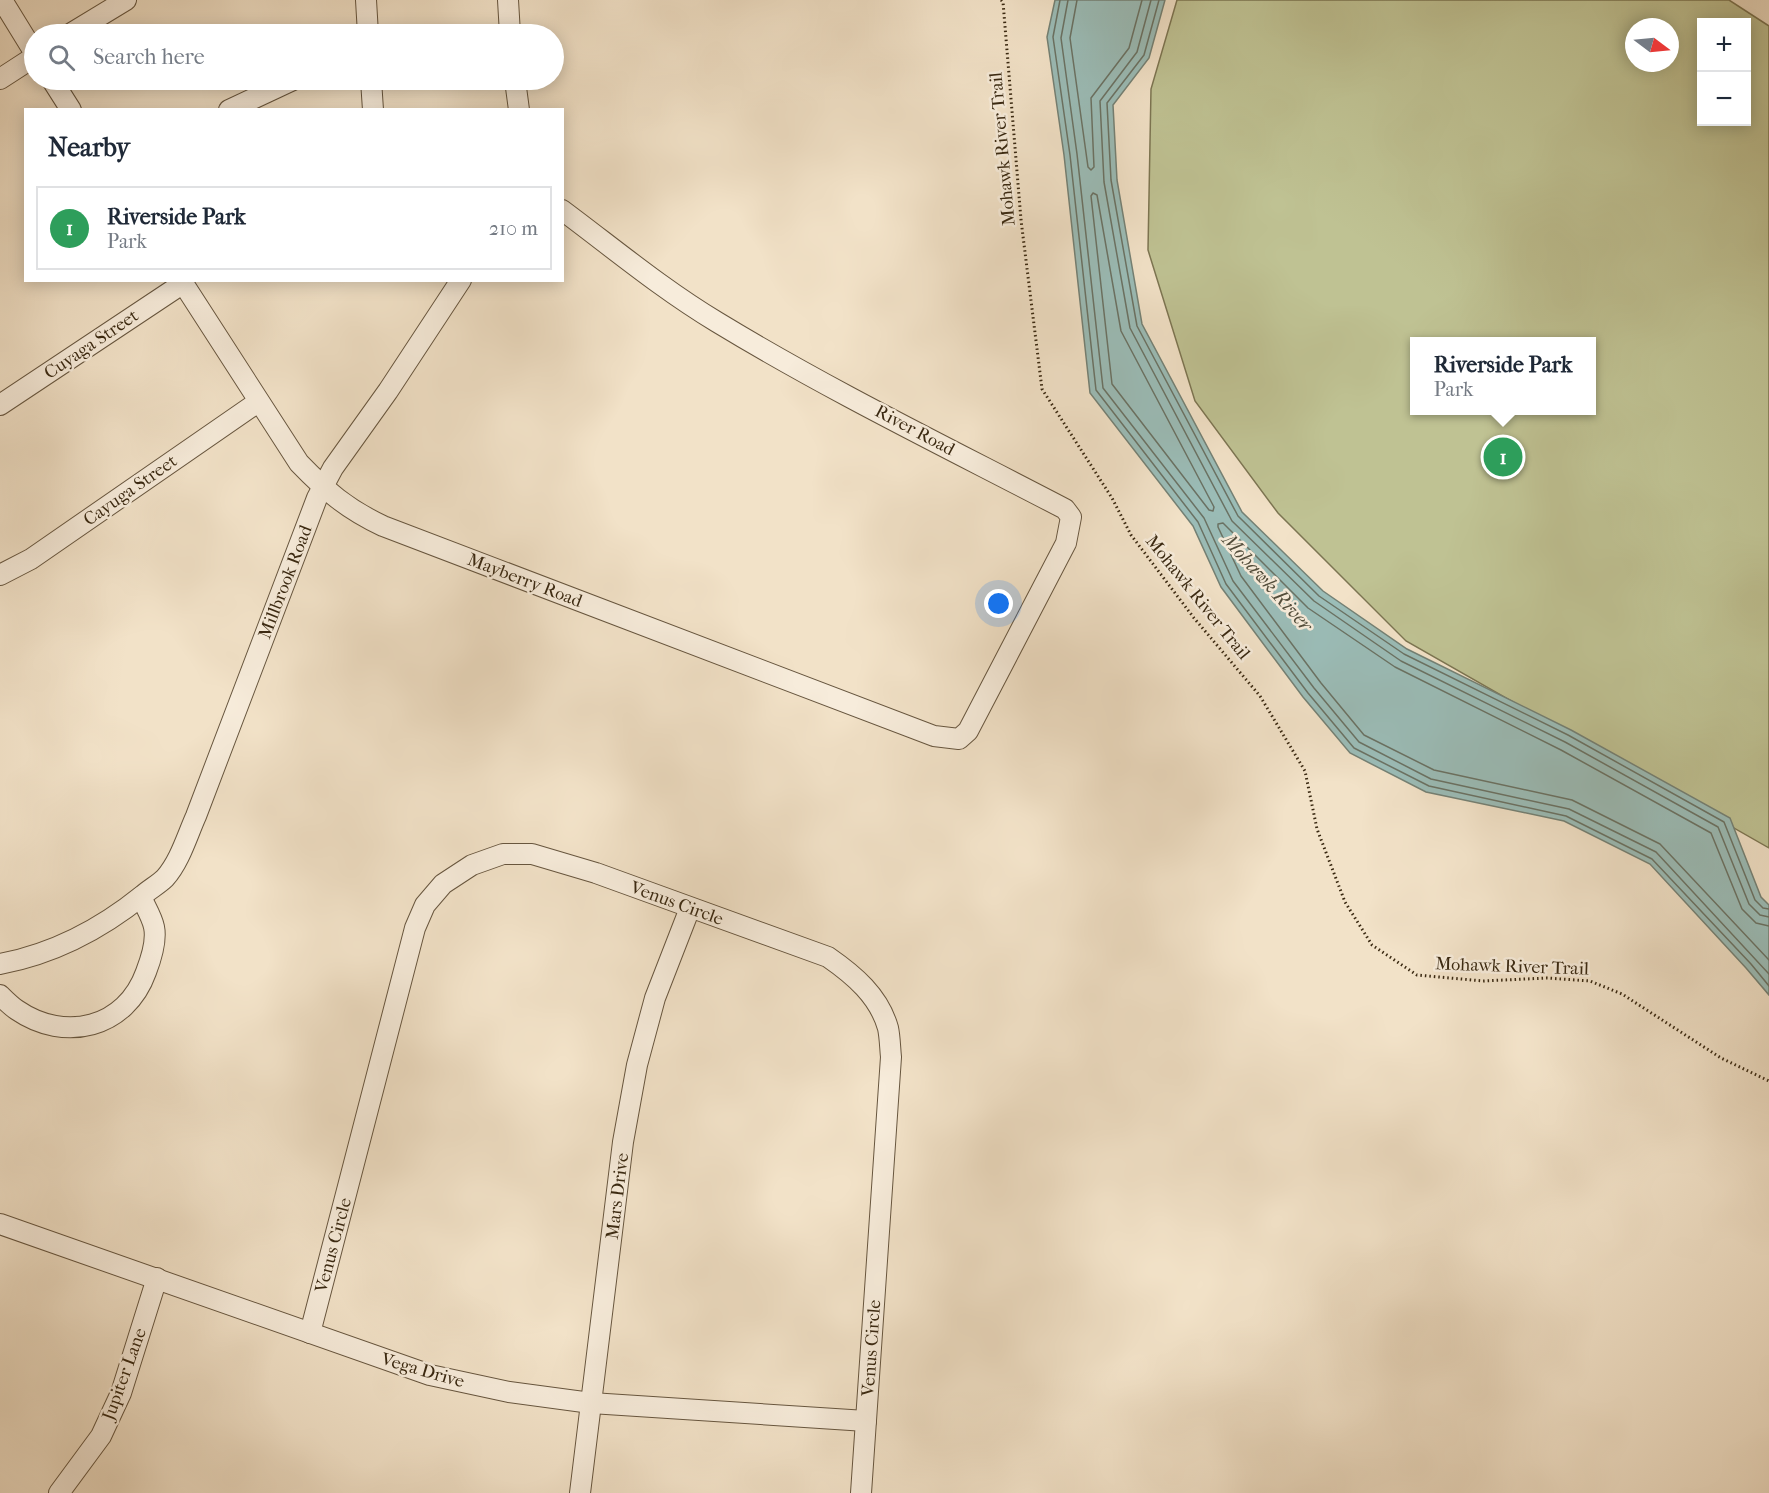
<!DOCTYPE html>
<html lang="en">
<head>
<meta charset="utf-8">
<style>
  :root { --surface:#fff; --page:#f2f2f3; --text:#1f2937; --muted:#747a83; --line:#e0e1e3; --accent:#111827 }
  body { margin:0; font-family:"IM FELL French Canon",serif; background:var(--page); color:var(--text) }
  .controls { position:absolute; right:18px; top:18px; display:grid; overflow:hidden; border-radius:0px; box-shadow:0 3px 15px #0003 }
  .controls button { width:54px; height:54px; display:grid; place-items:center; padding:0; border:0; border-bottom:2px solid var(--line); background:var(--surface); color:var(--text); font:30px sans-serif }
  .compass { position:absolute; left:1625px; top:18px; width:54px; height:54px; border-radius:50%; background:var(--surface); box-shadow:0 3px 15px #0003; rotate:106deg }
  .you { position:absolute; left:999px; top:604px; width:21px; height:21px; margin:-15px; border:4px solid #fff; border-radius:50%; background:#1a73e8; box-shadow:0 0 0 9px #1a73e833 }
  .badge { display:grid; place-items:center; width:39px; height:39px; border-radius:50%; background:var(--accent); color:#fff; font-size:20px; font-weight:700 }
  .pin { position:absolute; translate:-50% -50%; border:3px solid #fff; box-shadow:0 2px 6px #0006 }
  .popup { position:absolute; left:1410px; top:337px; width:186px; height:78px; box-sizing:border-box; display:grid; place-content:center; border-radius:0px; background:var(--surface); filter:drop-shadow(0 2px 4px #0005); font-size:20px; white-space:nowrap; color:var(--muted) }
  .popup b { font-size:22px; color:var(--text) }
  .popup::after { content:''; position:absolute; left:50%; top:100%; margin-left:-12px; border:12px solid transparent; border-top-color:var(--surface) }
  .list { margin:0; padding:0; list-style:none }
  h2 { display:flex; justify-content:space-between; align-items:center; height:78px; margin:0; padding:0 24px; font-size:26px }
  h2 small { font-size:20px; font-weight:400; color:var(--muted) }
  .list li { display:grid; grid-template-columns:39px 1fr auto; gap:18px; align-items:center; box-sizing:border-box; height:84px; margin:0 12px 12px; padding:0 12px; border:2px solid var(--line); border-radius:0px }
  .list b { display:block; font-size:22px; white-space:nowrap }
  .list p { margin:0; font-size:20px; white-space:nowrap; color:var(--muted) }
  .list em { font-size:20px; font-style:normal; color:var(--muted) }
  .icon { flex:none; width:33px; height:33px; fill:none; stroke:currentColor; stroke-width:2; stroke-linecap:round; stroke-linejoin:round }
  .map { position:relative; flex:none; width:1769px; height:1493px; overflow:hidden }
  .search { position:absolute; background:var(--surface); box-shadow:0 3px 15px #0003; left:24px; top:24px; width:540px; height:66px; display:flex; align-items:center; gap:15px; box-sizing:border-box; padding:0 21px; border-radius:33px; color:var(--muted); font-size:22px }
  .panel { position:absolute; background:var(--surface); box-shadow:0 3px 15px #0003; left:24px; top:108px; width:540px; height:174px; border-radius:0px }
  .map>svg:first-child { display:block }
</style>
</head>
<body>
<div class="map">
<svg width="1769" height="1493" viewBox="0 0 1769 1493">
  <rect width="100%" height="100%" fill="#f2e2c8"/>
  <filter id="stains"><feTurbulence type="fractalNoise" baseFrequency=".00333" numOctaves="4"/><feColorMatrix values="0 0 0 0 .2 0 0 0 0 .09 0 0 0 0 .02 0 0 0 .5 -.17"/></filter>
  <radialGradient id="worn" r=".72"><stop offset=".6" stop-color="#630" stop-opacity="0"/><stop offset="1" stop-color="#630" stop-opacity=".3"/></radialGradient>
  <path fill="#bfc293" stroke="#7c7552" stroke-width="1.5" fill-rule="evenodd" d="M1177,0h552l40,26v822l-363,-207 -128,-128 -83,-112 -47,-151 3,-161zM1702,22h44v100h-44zM1634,27h36v36h-36zM1414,342h178v68h-178z"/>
  <path fill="#9bbdb8" stroke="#748175" stroke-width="1.5" d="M1055,0h110l-16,58 -36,47 4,75 25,144 100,188 81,79 84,58 164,81 159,88 31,79 8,8v90l-23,-27 -96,-104 -86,-43 -138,-29 -76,-39 -47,-56 -82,-110 -28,-61 -103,-133 -26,-238 -17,-118z"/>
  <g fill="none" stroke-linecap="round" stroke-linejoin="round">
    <g stroke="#6a7264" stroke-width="1.5">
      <path d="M1060,0l-7,37 17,118 26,235 102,132 28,62 82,109 46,55 75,38 137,30 86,43 99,105 18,22"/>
      <path d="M1068,0l-7,38 16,116 26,234 101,130 29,63 81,107 45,54 72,37 138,30 87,43 113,122"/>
      <path d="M1077,0l-7,38 18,129 3,3 3,-3 -3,-69 38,-50 13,-48"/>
      <path d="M1151,0l-14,52 -37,49 4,81 26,146 102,193 82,80 87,60 164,81 153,85 31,77 11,11 9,2"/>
      <path d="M1159,0l-15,55 -37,48 4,77 26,146 101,190 81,80 85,58 164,81 156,87 31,78 8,8 6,1"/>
      <path d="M1093,193l4,2 24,136 93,176 -1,4 -4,-1 -97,-126 -21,-188z"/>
      <path d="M1769,926l-13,-3 -14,-14 -31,-76 -150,-83 -166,-83 -87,-59 -85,-85 -5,1v3l23,49 80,107 43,52 70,35 138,30 88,44 109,116"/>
    </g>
    <defs>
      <g id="minor">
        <path d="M2,0l32,52"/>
        <path d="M366,0l2,34"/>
        <path d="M508,0l2,34"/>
        <path d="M70,34l56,-34"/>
        <path d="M0,79l34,-22"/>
        <path d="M52,80l19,30"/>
        <path d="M371,80l2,30"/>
        <path d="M515,80l4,30"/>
        <path d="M229,110l64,-30"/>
        <path d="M181,280l118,183c27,28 48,46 84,63l551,210 25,3 9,-8 98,-188 5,-26 -6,-8c-117,-61 -236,-119 -348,-187 -55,-33 -104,-74 -155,-112"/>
        <path d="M0,405l182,-121"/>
        <path d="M0,575l31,-16 227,-157"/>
        <path d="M0,964c53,-10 101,-35 143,-69 7,-6 16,-11 22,-17 15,-17 22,-42 31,-62l121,-318 16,-30 55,-77 73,-111"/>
        <path d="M0,995c5,5 11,11 17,15 48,33 109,18 129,-38 5,-13 11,-31 8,-45 -2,-10 -9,-21 -13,-30"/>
        <path d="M0,1224l430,151 79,17 82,11 275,18"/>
        <path d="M310,1333l105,-405 10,-23 18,-21 29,-19 31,-11h29l64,19 232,84c26,18 51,39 60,71 2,9 2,20 3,29l-30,436"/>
        <path d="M59,1493l42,-57 20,-43 36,-115"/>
        <path d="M580,1493l43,-351 14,-77 18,-67 35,-90"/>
      </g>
    </defs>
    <use href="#minor" stroke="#67563f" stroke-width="22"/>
    <path stroke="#392811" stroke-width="3" stroke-dasharray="1.5 3" stroke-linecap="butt" d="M1001,0l2,2 18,218 21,169 70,109 19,37 63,83 66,78 45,75 12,58 28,73 27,43 45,30 66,6 64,-3 43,3 32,13 99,64 48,23"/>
    <use href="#minor" stroke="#f7ecdb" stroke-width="20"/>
  </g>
  <g text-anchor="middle" stroke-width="5" stroke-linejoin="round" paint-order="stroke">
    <g font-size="18" fill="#392811" stroke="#f7ecdb">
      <text transform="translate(1002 149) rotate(-95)" y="6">Mohawk River Trail</text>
      <text transform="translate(91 344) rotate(-34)" y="6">Cuyaga Street</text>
      <text transform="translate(915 430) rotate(28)" y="6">River Road</text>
      <text transform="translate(130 490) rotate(-35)" y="6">Cayuga Street</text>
      <text transform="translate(525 580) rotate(21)" y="6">Mayberry Road</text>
      <text transform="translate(285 582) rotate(-69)" y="6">Millbrook Road</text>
      <text transform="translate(1198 597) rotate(51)" y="6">Mohawk River Trail</text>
      <text transform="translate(677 903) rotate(20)" y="6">Venus Circle</text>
      <text transform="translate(1512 966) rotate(2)" y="6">Mohawk River Trail</text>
      <text transform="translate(617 1196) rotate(-83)" y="6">Mars Drive</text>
      <text transform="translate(333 1245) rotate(-75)" y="6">Venus Circle</text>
      <text transform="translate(871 1348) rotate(-86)" y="6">Venus Circle</text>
      <text transform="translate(423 1370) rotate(16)" y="6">Vega Drive</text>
      <text transform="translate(124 1374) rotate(-70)" y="6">Jupiter Lane</text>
    </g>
    <g font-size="20" font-style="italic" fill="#524d3b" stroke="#f7ecdb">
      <text transform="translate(1268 582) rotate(48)" y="7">Mohawk River</text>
    </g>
  </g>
  <rect width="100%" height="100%" filter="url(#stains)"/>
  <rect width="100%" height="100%" fill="url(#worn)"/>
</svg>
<div class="controls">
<button>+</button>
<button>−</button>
</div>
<svg class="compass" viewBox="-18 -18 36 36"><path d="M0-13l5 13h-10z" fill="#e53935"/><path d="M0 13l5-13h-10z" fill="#747a83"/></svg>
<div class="you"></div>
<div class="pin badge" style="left:1503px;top:457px;background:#2e9e5b">1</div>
<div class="popup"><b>Riverside Park</b>Park</div>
<div class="search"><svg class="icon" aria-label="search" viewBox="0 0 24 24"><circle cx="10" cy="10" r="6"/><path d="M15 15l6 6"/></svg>Search here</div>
<section class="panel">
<h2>Nearby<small></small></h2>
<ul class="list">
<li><span class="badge" style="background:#2e9e5b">1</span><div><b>Riverside Park</b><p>Park</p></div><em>210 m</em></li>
</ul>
</section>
</div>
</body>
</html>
